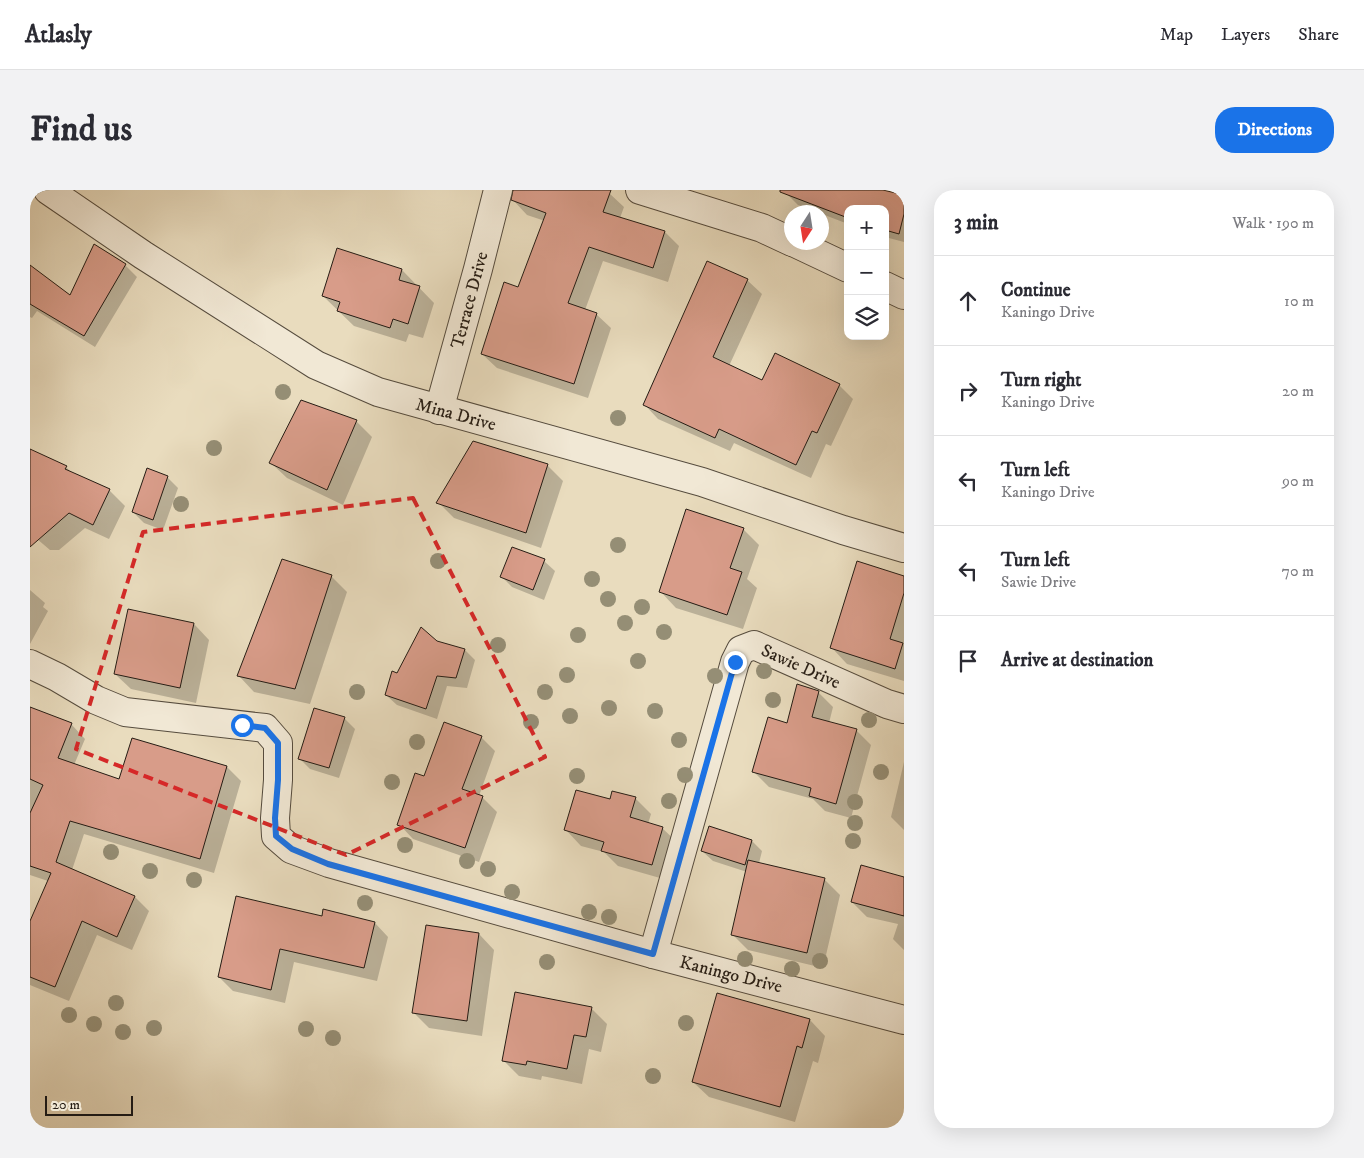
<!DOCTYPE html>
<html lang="en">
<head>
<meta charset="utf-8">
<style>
  :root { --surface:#fff; --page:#f2f2f3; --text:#2b2b33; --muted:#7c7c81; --line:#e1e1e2; --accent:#1a73e8 }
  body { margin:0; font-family:"IM FELL DW Pica",serif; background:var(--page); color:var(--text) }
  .controls { position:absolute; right:15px; top:15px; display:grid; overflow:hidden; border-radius:10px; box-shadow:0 5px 20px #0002 }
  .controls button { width:45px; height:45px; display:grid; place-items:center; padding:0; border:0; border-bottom:1px solid var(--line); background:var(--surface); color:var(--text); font:25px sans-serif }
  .compass { position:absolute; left:754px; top:15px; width:45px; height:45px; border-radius:50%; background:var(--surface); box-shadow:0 5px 20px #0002; rotate:192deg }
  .scale { position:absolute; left:15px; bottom:12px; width:88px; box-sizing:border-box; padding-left:5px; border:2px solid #251c14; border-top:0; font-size:14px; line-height:18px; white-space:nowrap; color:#251c14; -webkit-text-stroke:4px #f1e8d5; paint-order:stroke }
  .stop { position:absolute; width:15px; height:15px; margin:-11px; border:4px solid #1a73e8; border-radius:50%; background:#fff }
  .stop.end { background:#1a73e8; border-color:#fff; box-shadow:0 1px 5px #0008 }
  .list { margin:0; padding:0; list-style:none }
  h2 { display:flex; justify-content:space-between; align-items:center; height:65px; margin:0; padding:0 20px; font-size:21px }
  h2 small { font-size:16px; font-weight:400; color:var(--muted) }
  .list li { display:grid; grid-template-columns:32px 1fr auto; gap:15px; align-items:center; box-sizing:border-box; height:90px; padding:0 20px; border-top:1px solid var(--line) }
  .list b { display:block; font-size:19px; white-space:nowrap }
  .list p { margin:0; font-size:16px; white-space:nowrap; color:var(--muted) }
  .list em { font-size:16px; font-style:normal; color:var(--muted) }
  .icon { flex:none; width:28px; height:28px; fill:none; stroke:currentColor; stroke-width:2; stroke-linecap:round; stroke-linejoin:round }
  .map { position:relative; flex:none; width:874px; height:938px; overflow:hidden; border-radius:20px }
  header { display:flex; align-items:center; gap:30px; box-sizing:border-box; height:70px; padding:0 25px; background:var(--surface); border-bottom:1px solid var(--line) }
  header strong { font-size:24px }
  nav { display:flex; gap:28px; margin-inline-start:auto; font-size:18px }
  .intro { display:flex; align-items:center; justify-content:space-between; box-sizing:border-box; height:120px; padding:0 30px }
  h1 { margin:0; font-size:35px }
  .button { padding:12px 22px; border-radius:20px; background:var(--accent); color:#fff; font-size:18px; font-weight:700 }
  main { display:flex; gap:30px; padding:0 30px }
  aside { flex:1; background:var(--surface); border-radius:20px; box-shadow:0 5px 20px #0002 }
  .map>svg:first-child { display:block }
</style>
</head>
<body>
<header>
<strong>Atlasly</strong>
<nav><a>Map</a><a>Layers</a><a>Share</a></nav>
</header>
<div class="intro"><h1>Find us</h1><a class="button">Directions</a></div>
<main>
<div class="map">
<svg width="874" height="938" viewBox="0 0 874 938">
  <rect width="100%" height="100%" fill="#e9dcbe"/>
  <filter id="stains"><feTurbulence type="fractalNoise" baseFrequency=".004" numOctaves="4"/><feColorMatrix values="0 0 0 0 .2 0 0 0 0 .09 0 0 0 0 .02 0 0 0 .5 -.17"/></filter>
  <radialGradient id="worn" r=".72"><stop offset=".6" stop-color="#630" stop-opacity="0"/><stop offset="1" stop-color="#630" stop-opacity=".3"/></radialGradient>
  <g fill="#0003">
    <path d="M484,0h89l6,3 15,14 -4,11 45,14 14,14 -11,36 -65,-21 -18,49 11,4 15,14 -23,70 -91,-30 -15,-14 37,-65 26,-68 -18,-6 -14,-15z"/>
    <path d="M759,0h89l26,7v45l-19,-5v-28h-37v15l-26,-10v-2l-24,-7 -11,-11z"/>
    <path d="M65,56l30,19 12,12 -42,70 -58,-36 -5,7 -2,-1v-50l41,30z"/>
    <path d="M372,80l32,33 -11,35 -14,-4 -3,8 -52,-16 -31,-30z"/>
    <path d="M717,90l15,14 -33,72 34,15 76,4 14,14 -22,47 -5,-2 -15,34 -77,-35 -4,8 -72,-32 -14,-15z"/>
    <path d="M326,231l16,16 -29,68 -56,-27 -16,-15z"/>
    <path d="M0,260l36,17 7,7 36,16 16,16 -16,33 -24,-11 -26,22h-9l-20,-17z"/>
    <path d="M517,275l16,16 -22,67 -87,-30 -16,-16z"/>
    <path d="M137,287l11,11 -15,42 -19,-7 -11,-11z"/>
    <path d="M713,339l16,16 -12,34 10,9 -14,41 -67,-21 -15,-16z"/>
    <path d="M514,371l11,10 -11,29 -32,-13 -10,-10z"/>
    <path d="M301,386l16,16 -37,112 -56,-12 -15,-16z"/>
    <path d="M874,387v104l-57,-17 -15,-16z"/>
    <path d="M0,400l15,13 -2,4 5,4 -18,33z"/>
    <path d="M164,434l15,16 -13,63 -65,-14 -16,-15z"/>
    <path d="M406,452l29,8 10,10 -8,28 -20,-2 -10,33 -40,-14 -11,-10 11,-20z"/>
    <path d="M788,502l15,15 -4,16 27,7 15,15 -20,73 -26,-7 -12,-12 -44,-12 -15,-15 34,-48z"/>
    <path d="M0,518l41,16 14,15 -11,26 46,16 107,-14 14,14 -27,92 -130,-39 -12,36 63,27 14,14 -17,39 -35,-15 -28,66 -39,-16v-60l18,-44 -18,-6z"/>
    <path d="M314,528l11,11 -16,49 -29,-9 -10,-10z"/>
    <path d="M451,547l14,14 -16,45 3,1 15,15 -18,50 -66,-23 -14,-15 26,-47z"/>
    <path d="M874,572v68l-13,-13z"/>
    <path d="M605,608l16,16 -3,10 14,4 16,15 -11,37 -49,-14 -14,-14 -23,-6 -15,-16 45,-29z"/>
    <path d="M680,637l42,14 10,10 -3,12 65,16 16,16 -17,73 -75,-18 -16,-16 15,-62 -34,-11 -11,-10z"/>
    <path d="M874,693v67l-11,-11 5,-15 -31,-7 -15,-15z"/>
    <path d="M293,727l52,6 13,14 -11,44 -83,-19 -9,41 -52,-12 -14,-14z"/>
    <path d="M449,744l15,16 -12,86 -53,-8 -15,-15z"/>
    <path d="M688,804l92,26 15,16 -7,27 -5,-2 -18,61 -86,-25 -16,-15z"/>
    <path d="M561,818l16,16 -6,28 -12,-3 -7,35 -40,-8 -1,4 -22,-4 -16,-16z"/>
  </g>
  <g fill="#d89c89" stroke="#251c14">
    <path d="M483,0h98l-8,22 62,19 -12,37 -64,-21 -21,56 29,10 -23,71 -93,-30 23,-72 14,5 28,-74 -35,-13z"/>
    <path d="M750,0h103l21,5v19l-5,20 -14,-4v-21h-37v9l-68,-26z"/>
    <path d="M64,54l32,20 -42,72 -54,-32v-39l40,30z"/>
    <path d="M307,58l65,21 -3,11 21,6 -12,38 -15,-5 -3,9 -53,-17 3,-9 -18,-6z"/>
    <path d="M677,71l41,18 -35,78 49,23 13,-27 65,31 -23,49 -5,-2 -16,34 -77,-36 -4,9 -72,-33z"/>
    <path d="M271,210l56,20 -30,70 -58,-27z"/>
    <path d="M443,251l75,23 -22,69 -90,-30z"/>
    <path d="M0,259l37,17 -2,3 45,20 -17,36 -24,-12 -39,34z"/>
    <path d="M117,278l21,8 -15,44 -21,-8z"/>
    <path d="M656,319l58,19 -14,40 12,4 -15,43 -68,-23z"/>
    <path d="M482,357l33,12 -12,31 -33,-13z"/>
    <path d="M252,369l50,16 -37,114 -58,-13z"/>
    <path d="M827,371l47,15v17l-14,46 13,4 -8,26 -65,-21z"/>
    <path d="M98,419l66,14 -14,65 -66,-14z"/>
    <path d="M391,437l16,14 28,8 -9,29 -19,-2 -11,33 -41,-14 7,-24 5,2z"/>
    <path d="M767,494l22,7 -7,26 45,12 -21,75 -27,-8 2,-8 -59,-16 16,-55 19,6z"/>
    <path d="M0,517l42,16 -14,35 61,21 13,-41 95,28 -27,93 -130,-38 -14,41 79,34 -18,41 -35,-16 -27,66 -25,-10v-56l21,-48 -21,-7v-53l13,-28 -13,-6z"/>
    <path d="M284,518l31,9 -16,51 -31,-9z"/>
    <path d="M414,532l38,14 -20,53 21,7 -18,52 -68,-23 18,-52 9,3z"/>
    <path d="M546,600l34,9 2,-8 24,6 -6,20 33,10 -11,38 -51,-14 3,-9 -40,-12z"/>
    <path d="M679,636l43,14 -7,25 -44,-14z"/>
    <path d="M718,670l77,18 -18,75 -76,-18z"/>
    <path d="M831,675l43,12v39l-53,-14z"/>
    <path d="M206,706l86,20 1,-7 52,13 -11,46 -84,-19 -9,41 -53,-13z"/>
    <path d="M396,735l53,8 -12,88 -55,-8z"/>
    <path d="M485,802l77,15 -6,30 -12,-2 -7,34 -40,-8 -1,4 -24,-4z"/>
    <path d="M687,803l93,26 -8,29 -5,-2 -17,61 -88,-25z"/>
  </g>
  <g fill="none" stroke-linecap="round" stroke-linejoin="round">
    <defs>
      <g id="minor">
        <path d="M18,0l95,65 173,110 62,27 324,90 141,48 61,18"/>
        <path d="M610,0l122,38 30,14"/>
        <path d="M763,52l55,26"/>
        <path d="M855,96l19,9"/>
        <path d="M409,220l39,-141 20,-79"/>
        <path d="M0,474l27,13 39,23 29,12 140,16 13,15v37l-3,38 1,18 15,13 38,14 324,91 251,66"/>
        <path d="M623,764l82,-292 6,-12 13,-5 133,59 17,5"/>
      </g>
    </defs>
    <use href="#minor" stroke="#564c3e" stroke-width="30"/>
    <use href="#minor" stroke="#f1e8d5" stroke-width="28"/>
  </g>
  <g fill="#958e75">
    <circle cx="253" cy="202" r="8"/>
    <circle cx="588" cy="228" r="8"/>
    <circle cx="184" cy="258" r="8"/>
    <circle cx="151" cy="314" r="8"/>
    <circle cx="588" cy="355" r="8"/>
    <circle cx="408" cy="371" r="8"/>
    <circle cx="562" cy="389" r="8"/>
    <circle cx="578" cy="409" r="8"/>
    <circle cx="612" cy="417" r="8"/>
    <circle cx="595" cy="433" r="8"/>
    <circle cx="634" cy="442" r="8"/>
    <circle cx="548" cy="445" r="8"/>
    <circle cx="468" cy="455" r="8"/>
    <circle cx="608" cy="471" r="8"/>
    <circle cx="734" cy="481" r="8"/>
    <circle cx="537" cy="485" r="8"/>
    <circle cx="685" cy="486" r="8"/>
    <circle cx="327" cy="502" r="8"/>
    <circle cx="515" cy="502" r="8"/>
    <circle cx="743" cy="510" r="8"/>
    <circle cx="579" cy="518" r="8"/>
    <circle cx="625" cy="521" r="8"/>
    <circle cx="540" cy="526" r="8"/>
    <circle cx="839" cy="530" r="8"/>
    <circle cx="501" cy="532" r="8"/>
    <circle cx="649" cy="550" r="8"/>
    <circle cx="387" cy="552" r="8"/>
    <circle cx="851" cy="582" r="8"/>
    <circle cx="655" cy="585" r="8"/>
    <circle cx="547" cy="586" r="8"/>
    <circle cx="362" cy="592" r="8"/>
    <circle cx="639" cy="611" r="8"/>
    <circle cx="825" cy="612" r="8"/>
    <circle cx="825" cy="633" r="8"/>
    <circle cx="823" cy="651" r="8"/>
    <circle cx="375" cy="655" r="8"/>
    <circle cx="81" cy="662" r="8"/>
    <circle cx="437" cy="671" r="8"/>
    <circle cx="458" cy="679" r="8"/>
    <circle cx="120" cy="681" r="8"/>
    <circle cx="164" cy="690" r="8"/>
    <circle cx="482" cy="702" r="8"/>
    <circle cx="335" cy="713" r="8"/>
    <circle cx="559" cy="722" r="8"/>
    <circle cx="579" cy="727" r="8"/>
    <circle cx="715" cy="769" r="8"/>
    <circle cx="790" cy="771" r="8"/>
    <circle cx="517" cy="772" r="8"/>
    <circle cx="762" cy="779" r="8"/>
    <circle cx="86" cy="813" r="8"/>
    <circle cx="39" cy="825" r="8"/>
    <circle cx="656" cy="833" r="8"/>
    <circle cx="64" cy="834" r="8"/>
    <circle cx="124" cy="838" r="8"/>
    <circle cx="276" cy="839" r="8"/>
    <circle cx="93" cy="842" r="8"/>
    <circle cx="303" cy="848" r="8"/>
    <circle cx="623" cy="886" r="8"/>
  </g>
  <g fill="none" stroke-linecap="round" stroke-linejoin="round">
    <path stroke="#1a73e8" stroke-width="6" d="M212,535l23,3 13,15v37l-3,38 1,18 16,13 36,15 325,90 82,-292"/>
  </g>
  <path fill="none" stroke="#d62828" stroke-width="4" stroke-dasharray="10 6" stroke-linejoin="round" d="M383,308l132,259 -199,98 -270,-106 67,-217z"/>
  <g text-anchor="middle" stroke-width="4" stroke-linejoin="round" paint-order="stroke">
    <g font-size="18" fill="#251c14" stroke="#f1e8d5">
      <text transform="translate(439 110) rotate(-75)" y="6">Terrace Drive</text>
      <text transform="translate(426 224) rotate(15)" y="6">Mina Drive</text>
      <text transform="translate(771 476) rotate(24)" y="6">Sawie Drive</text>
      <text transform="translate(701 784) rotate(14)" y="6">Kaningo Drive</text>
    </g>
  </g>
  <rect width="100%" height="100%" filter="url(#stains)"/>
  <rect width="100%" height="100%" fill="url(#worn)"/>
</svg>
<div class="controls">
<button>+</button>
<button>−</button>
<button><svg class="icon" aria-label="layers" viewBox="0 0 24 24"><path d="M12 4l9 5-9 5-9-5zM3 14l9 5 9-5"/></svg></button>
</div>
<svg class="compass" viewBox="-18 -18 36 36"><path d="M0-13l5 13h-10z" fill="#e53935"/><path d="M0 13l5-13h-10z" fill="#7c7c81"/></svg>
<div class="scale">20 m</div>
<div class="stop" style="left:212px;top:535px"></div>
<div class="stop end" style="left:705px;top:472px"></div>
</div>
<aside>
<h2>3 min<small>Walk · 190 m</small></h2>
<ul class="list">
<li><svg class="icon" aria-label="ahead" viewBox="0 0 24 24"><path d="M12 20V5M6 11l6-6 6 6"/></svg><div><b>Continue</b><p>Kaningo Drive</p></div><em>10 m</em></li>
<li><svg class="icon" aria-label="right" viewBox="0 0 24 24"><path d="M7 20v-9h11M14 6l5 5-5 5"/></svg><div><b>Turn right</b><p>Kaningo Drive</p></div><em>20 m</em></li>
<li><svg class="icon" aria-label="left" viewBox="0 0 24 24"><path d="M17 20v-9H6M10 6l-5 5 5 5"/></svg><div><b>Turn left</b><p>Kaningo Drive</p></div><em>90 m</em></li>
<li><svg class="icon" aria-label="left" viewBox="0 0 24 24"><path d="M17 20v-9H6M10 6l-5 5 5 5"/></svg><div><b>Turn left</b><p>Sawie Drive</p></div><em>70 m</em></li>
<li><svg class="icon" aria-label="arrive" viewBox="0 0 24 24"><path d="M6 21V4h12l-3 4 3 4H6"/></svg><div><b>Arrive at destination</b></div></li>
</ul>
</aside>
</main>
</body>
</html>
